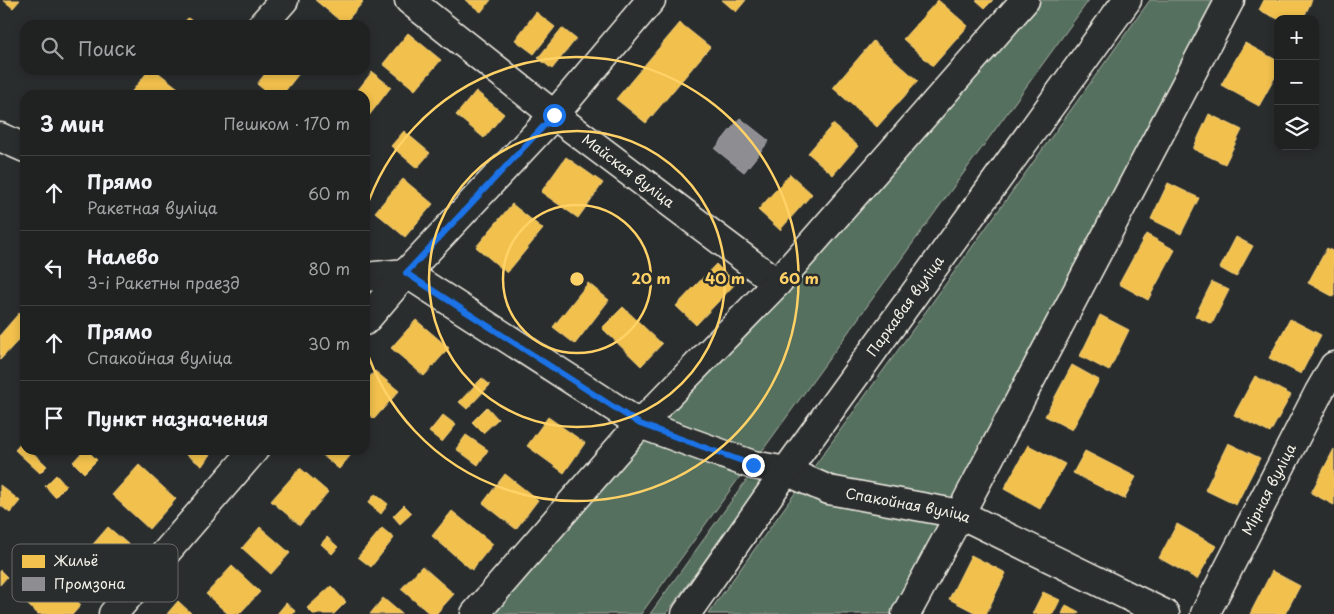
<!DOCTYPE html>
<html lang="ru">
<head>
<meta charset="utf-8">
<style>
  :root { --surface:#202222; --page:#2d2f2f; --text:#f1f3f6; --muted:#a2a4a5; --line:#3d3f40 }
  body { margin:0; font-family:"Playpen Sans",sans-serif; background:var(--page); color:var(--text) }
  .controls { position:absolute; right:15px; top:15px; display:grid; overflow:hidden; border-radius:10px; box-shadow:0 2px 8px #0003 }
  .controls button { width:45px; height:45px; display:grid; place-items:center; padding:0; border:0; border-bottom:1px solid var(--line); background:var(--surface); color:var(--text); font:25px sans-serif }
  .stop { position:absolute; width:15px; height:15px; margin:-11px; border:4px solid #1a73e8; border-radius:50%; background:#fff }
  .stop.end { background:#1a73e8; border-color:#fff; box-shadow:0 1px 5px #0008 }
  .list { margin:0; padding:0; list-style:none }
  h2 { display:flex; justify-content:space-between; align-items:center; height:65px; margin:0; padding:0 20px; font-size:21px }
  h2 small { font-size:16px; font-weight:400; color:var(--muted) }
  .list li { display:grid; grid-template-columns:32px 1fr auto; gap:15px; align-items:center; box-sizing:border-box; height:75px; padding:0 20px; border-top:1px solid var(--line) }
  .list b { display:block; font-size:19px; white-space:nowrap }
  .list p { margin:0; font-size:16px; white-space:nowrap; color:var(--muted) }
  .list em { font-size:16px; font-style:normal; color:var(--muted) }
  .icon { flex:none; width:28px; height:28px; fill:none; stroke:currentColor; stroke-width:2; stroke-linecap:round; stroke-linejoin:round }
  .map { position:relative; flex:none; width:1334px; height:614px; overflow:hidden }
  .search { position:absolute; background:var(--surface); box-shadow:0 2px 8px #0003; left:20px; top:20px; width:350px; height:55px; display:flex; align-items:center; gap:12px; box-sizing:border-box; padding:0 18px; border-radius:15px; color:var(--muted); font-size:19px }
  .panel { position:absolute; background:var(--surface); box-shadow:0 2px 8px #0003; left:20px; top:90px; width:350px; height:365px; border-radius:15px }
  .map>svg:first-child { display:block }
</style>
</head>
<body>
<div class="map">
<svg width="1334" height="614" viewBox="0 0 1334 614">
  <rect width="100%" height="100%" fill="#2a2d2e"/>
  <filter id="ink" filterUnits="userSpaceOnUse"><feTurbulence type="fractalNoise" baseFrequency=".02" numOctaves="2"/><feDisplacementMap in="SourceGraphic" scale="10" xChannelSelector="R" yChannelSelector="G"/><feConvolveMatrix kernelMatrix="1 2 1 2 8 2 1 2 1" color-interpolation-filters="sRGB"/></filter>
  <g filter="url(#ink)">
    <g fill="#56705e" stroke="#a5b0a3">
      <path d="M1033,0h56l-332,458 -99,-42z"/>
      <path d="M1150,0h67l-320,614h-189z"/>
      <path d="M647,435l94,40 -100,139h-151z"/>
      <path d="M756,474l3,6v5l-93,129h-16l100,-139z"/>
    </g>
    <g fill="#f2c14e" stroke="#f3cf7c">
      <path d="M3,0h17l-7,8z"/>
      <path d="M315,0h46l2,2 -19,22z"/>
      <path d="M465,0h26l-10,12z"/>
      <path d="M722,0h24l-10,12z"/>
      <path d="M938,0l30,26 -35,40 -30,-27z"/>
      <path d="M976,0h17l-8,8z"/>
      <path d="M1264,0h48l-9,19h-25l-19,-9z"/>
      <path d="M536,12l19,15 -21,27 -19,-14z"/>
      <path d="M188,18l9,7h-15z"/>
      <path d="M680,23l30,24 -64,76 -30,-24z"/>
      <path d="M562,28l14,11 -24,30 -14,-11z"/>
      <path d="M408,33l33,27 -26,30 -32,-26z"/>
      <path d="M873,41l45,40 -41,46 -44,-39z"/>
      <path d="M1245,43l33,18v11l-19,34 -38,-21z"/>
      <path d="M149,70h6l32,25h-58z"/>
      <path d="M268,70h32l1,1 -19,24h-12l-13,-11z"/>
      <path d="M372,72l19,15 -23,30 -3,-3v-19h-11z"/>
      <path d="M476,91l28,23 -20,24 -28,-23z"/>
      <path d="M1209,114l33,16 -17,34 -32,-15z"/>
      <path d="M833,124l25,22 -25,29 -25,-22z"/>
      <path d="M404,131l26,22 -13,15 -26,-22z"/>
      <path d="M566,157l37,26 -25,35 -37,-26z"/>
      <path d="M790,174l22,20 -32,36 -22,-20z"/>
      <path d="M403,179l30,25 -28,33 -30,-25z"/>
      <path d="M1168,183l31,15 -18,36 -30,-15z"/>
      <path d="M512,204l31,25 -36,44 -31,-26z"/>
      <path d="M1146,234l29,16 -27,50 -29,-16z"/>
      <path d="M1236,237l17,9 -17,31 -16,-9z"/>
      <path d="M1327,248l7,4v45l-26,-14z"/>
      <path d="M716,264l20,19 -40,42 -20,-19z"/>
      <path d="M1212,282l17,8 -17,34 -17,-8z"/>
      <path d="M588,283l21,17 -34,44 -22,-17z"/>
      <path d="M623,307l39,37 -21,22 -39,-38z"/>
      <path d="M19,313l6,6v14l-25,27v-25z"/>
      <path d="M1100,315l29,15 -20,41 -29,-15z"/>
      <path d="M1290,319l31,16 -20,39 -32,-16z"/>
      <path d="M416,320l33,28 -25,28 -33,-28z"/>
      <path d="M1072,365l27,15 -27,50 -27,-14z"/>
      <path d="M375,371l24,20 -25,28 -9,-8v-29z"/>
      <path d="M1255,376l36,19 -21,38 -36,-18z"/>
      <path d="M482,378l8,7 -23,24 -8,-7z"/>
      <path d="M487,407l11,12 -15,14 -11,-11z"/>
      <path d="M443,415l13,10 -14,17 -13,-10z"/>
      <path d="M548,417l37,26 -21,30 -37,-27z"/>
      <path d="M466,435l22,15 -10,15 -22,-16z"/>
      <path d="M22,442l3,3v5h5l17,16 -7,7 -25,-23z"/>
      <path d="M1228,443l32,15 -24,47 -31,-15z"/>
      <path d="M1028,445l37,19 -25,45 -36,-20z"/>
      <path d="M1334,449v56l-23,-12z"/>
      <path d="M84,450h3l10,10 -13,13 -11,-11z"/>
      <path d="M180,450h33l-11,16z"/>
      <path d="M316,450h39l-16,19z"/>
      <path d="M1085,451l51,26 -12,22 -51,-26z"/>
      <path d="M139,465l37,34 -27,30 -37,-34z"/>
      <path d="M300,468l28,24 -28,33 -29,-24z"/>
      <path d="M505,474l33,26 -22,29 -33,-26z"/>
      <path d="M56,475l10,11 -11,11 -10,-11z"/>
      <path d="M0,485l20,16 -10,12 -10,-8z"/>
      <path d="M375,494l13,10 -7,10 -13,-11z"/>
      <path d="M404,505l8,8 -12,11 -7,-8z"/>
      <path d="M452,511l41,33 -21,26 -40,-34z"/>
      <path d="M1177,524l39,22 -19,33 -38,-21z"/>
      <path d="M108,527l28,24 -26,30 -28,-24z"/>
      <path d="M260,527l30,26 -19,21 -29,-26z"/>
      <path d="M382,528l12,10 -23,29 -13,-10z"/>
      <path d="M327,537l11,10 -6,7 -11,-10z"/>
      <path d="M971,555l35,18 -20,41h-8l-29,-15z"/>
      <path d="M232,566l28,26 -21,22h-11l-22,-20z"/>
      <path d="M422,566l32,28 -18,20h-6l-29,-25z"/>
      <path d="M0,570l7,7 -7,8z"/>
      <path d="M44,571l37,34 -8,9h-35l-19,-17z"/>
      <path d="M1272,571l28,15 -15,28h-35z"/>
      <path d="M331,586l15,16 -12,12h-21l-6,-6z"/>
      <path d="M1043,592l17,8 -7,14h-21z"/>
      <path d="M383,598l19,16h-32z"/>
      <path d="M178,601l14,13h-25z"/>
      <path d="M286,603l9,8 -2,3h-16z"/>
      <path d="M1066,605l13,7 -1,2h-16z"/>
    </g>
    <path fill="#8d8d92" stroke="#acabac" d="M740,118l29,23 -25,31 -29,-23z"/>
    <g fill="none" stroke-linecap="round" stroke-linejoin="round">
      <defs>
        <g id="minor">
          <path id="s1" d="M409,0l145,115 223,168"/>
          <path d="M262,25l22,-25"/>
          <path d="M0,137l25,11"/>
          <path id="s2" d="M365,277l41,-4 234,151 113,41 33,6 43,19 131,24 205,100"/>
          <path d="M365,321l41,-48 148,-158 97,-115"/>
          <path d="M113,614l141,-164"/>
          <path d="M475,614l165,-190 137,-141 248,-283"/>
          <path id="s3" d="M686,614l100,-143 341,-471"/>
          <path d="M906,614l54,-100 270,-514"/>
          <path id="s4" d="M1205,614l114,-222 15,-26"/>
        </g>
      </defs>
      <use href="#minor" stroke="#f4f1e8" stroke-width="31"/>
      <use href="#minor" stroke="#2a2d2e" stroke-width="28"/>
    </g>
  </g>
  <g fill="none" stroke-linecap="round" stroke-linejoin="round" filter="url(#ink)">
    <path stroke="#1a73e8" stroke-width="6" d="M554,115l-148,158 234,151 113,41"/>
  </g>
  <g fill="none" stroke="#ffd166" stroke-width="2.5">
    <circle cx="577" cy="279" r="74"/>
    <circle cx="577" cy="279" r="148"/>
    <path d="M365 212A222 222 0 1 1 365 346"/>
  </g>
  <g text-anchor="middle" stroke-width="5" stroke-linejoin="round" paint-order="stroke">
    <g font-size="14" fill="#f4f1e8" stroke="#2a2d2e">
      <text dy="5" stroke="none"><textPath href="#s1" startOffset="278">Майская вуліца</textPath></text>
      <text dy="5" stroke="none"><textPath href="#s3" startOffset="378">Паркавая вуліца</textPath></text>
      <text dy="5" stroke="none"><textPath href="#s4" startOffset="140">Мірная вуліца</textPath></text>
      <text dy="5" stroke="none"><textPath href="#s2" startOffset="601">Спакойная вуліца</textPath></text>
    </g>
  </g>
  <rect x="12" y="544" width="166" height="58" rx="8" fill="#2a2d2e" stroke="#676866" stroke-width="1"/>
  <rect x="22" y="555" width="23" height="13" fill="#f2c14e"/>
  <rect x="22" y="577" width="23" height="14" fill="#8d8d92"/>
  <g font-size="14" fill="#f4f1e8">
    <text x="54" y="566">Жильё</text>
    <text x="54" y="589">Промзона</text>
  </g>
  <circle cx="577" cy="279" r="8" fill="#ffd166" stroke="#2a2d2e" stroke-width="2.5"/>
  <g font-size="15" text-anchor="middle" font-weight="bold" fill="#ffd166" stroke="#2a2d2e" stroke-width="5" stroke-linejoin="round" paint-order="stroke">
    <text x="651" y="284">20 m</text>
    <text x="725" y="284">40 m</text>
    <text x="799" y="284">60 m</text>
  </g>
</svg>
<div class="controls">
<button>+</button>
<button>−</button>
<button><svg class="icon" aria-label="layers" viewBox="0 0 24 24"><path d="M12 4l9 5-9 5-9-5zM3 14l9 5 9-5"/></svg></button>
</div>
<div class="stop" style="left:554px;top:115px"></div>
<div class="stop end" style="left:753px;top:465px"></div>
<div class="search"><svg class="icon" aria-label="search" viewBox="0 0 24 24"><circle cx="10" cy="10" r="6"/><path d="M15 15l6 6"/></svg>Поиск</div>
<section class="panel">
<h2>3 мин<small>Пешком · 170 m</small></h2>
<ul class="list">
<li><svg class="icon" aria-label="ahead" viewBox="0 0 24 24"><path d="M12 20V5M6 11l6-6 6 6"/></svg><div><b>Прямо</b><p>Ракетная вуліца</p></div><em>60 m</em></li>
<li><svg class="icon" aria-label="left" viewBox="0 0 24 24"><path d="M17 20v-9H6M10 6l-5 5 5 5"/></svg><div><b>Налево</b><p>3-і Ракетны праезд</p></div><em>80 m</em></li>
<li><svg class="icon" aria-label="ahead" viewBox="0 0 24 24"><path d="M12 20V5M6 11l6-6 6 6"/></svg><div><b>Прямо</b><p>Спакойная вуліца</p></div><em>30 m</em></li>
<li><svg class="icon" aria-label="arrive" viewBox="0 0 24 24"><path d="M6 21V4h12l-3 4 3 4H6"/></svg><div><b>Пункт назначения</b></div></li>
</ul>
</section>
</div>
</body>
</html>
